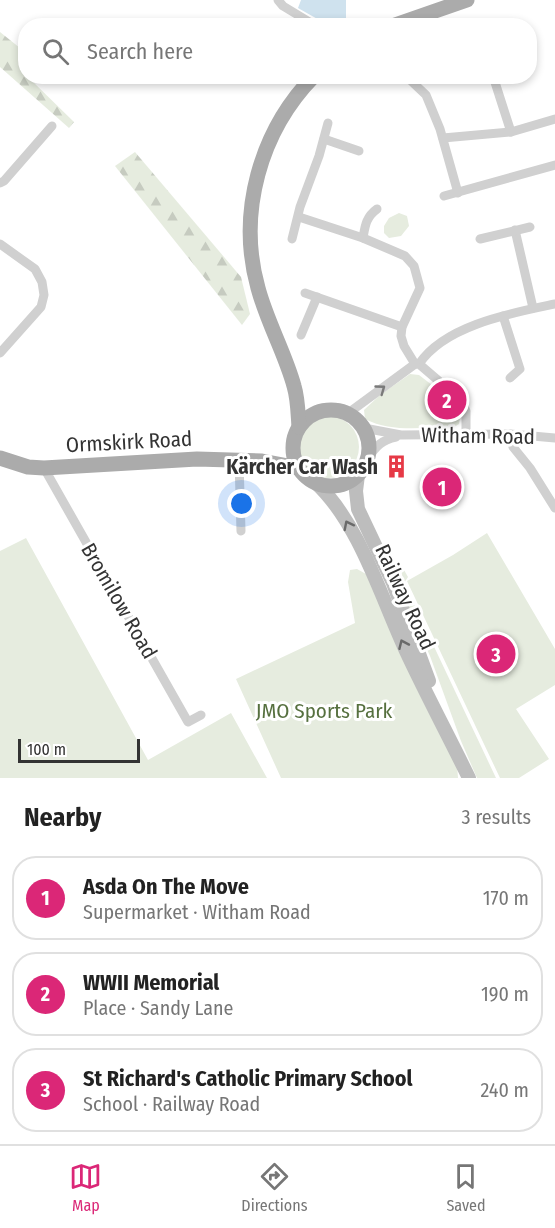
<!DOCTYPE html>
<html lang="en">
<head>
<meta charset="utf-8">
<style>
  :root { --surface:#fff; --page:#f2f2f2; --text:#222; --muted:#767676; --line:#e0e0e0; --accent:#db2777 }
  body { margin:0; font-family:"Fira Sans Condensed",sans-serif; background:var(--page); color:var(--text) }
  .scale { position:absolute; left:18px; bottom:15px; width:122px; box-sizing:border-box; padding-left:6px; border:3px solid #333; border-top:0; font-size:16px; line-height:21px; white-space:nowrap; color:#333; -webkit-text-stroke:4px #fff; paint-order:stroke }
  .you { position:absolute; left:242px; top:504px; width:21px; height:21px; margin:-15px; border:4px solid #fff; border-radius:50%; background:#1a73e8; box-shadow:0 0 0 9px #1a73e833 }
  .badge { display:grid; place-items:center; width:39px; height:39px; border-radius:50%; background:var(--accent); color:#fff; font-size:20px; font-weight:700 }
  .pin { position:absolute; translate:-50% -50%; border:3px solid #fff; box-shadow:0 2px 6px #0006 }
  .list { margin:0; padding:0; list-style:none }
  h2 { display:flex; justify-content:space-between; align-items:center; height:78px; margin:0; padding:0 24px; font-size:26px }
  h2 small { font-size:20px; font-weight:400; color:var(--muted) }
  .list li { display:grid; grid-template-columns:39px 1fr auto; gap:18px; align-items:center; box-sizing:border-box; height:84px; margin:0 12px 12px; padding:0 12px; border:2px solid var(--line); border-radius:24px }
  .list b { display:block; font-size:22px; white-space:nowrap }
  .list p { margin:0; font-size:20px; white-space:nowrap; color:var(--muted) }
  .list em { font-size:20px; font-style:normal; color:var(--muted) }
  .icon { flex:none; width:33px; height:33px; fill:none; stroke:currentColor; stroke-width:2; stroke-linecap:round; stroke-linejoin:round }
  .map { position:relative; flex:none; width:555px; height:778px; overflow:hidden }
  .search { position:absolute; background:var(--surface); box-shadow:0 3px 9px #0003; left:18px; right:18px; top:18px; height:66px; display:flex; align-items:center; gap:15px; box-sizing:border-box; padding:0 21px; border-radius:24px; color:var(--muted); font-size:22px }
  .sheet { height:366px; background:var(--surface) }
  nav { display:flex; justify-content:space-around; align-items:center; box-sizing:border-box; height:84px; border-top:2px solid var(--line); background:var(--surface); font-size:16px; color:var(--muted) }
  nav a { display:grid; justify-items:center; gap:3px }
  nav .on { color:var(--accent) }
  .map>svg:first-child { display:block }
</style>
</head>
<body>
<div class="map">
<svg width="555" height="778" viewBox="0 0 555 778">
  <defs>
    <pattern id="forest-firs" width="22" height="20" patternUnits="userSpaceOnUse" patternTransform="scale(1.5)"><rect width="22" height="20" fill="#e6ecdf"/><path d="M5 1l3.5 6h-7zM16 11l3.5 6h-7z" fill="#c6cbc0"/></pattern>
  </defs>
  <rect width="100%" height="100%" fill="#fff"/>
  <g fill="#e6ecdf">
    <path d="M399,213l8,3 2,10 -8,10 -12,2 -5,-5v-7l5,-8z"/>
    <path d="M410,374l9,1 39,30 2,11 -1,8 -5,3c-30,0 -62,6 -89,-8l-1,-9 16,-15z"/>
    <circle cx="328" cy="447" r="31"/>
    <path d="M487,533l68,116v36l-39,24 33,50 -30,19h-19l-93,-197 46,-26z"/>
    <path d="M26,538l122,222 83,-47 36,65h-267v-227z"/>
    <path d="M357,569l9,5 91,190 1,14h-177l-45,-99 119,-56 -7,-41 2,-12z"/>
    <path d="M404,570l4,7 -4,6 92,195h-19l-16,-37 -31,-85 -31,-68v-12z"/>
  </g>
  <g fill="url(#forest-firs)">
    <path d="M0,32l25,20 1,24 6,1 -2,2 44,43 -5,6 -69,-61z"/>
    <path d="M135,152l106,125 9,37 -8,11 -127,-159z"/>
  </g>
  <path fill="#cfe2ee" d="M301,0h45v25h-18l-30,-17z"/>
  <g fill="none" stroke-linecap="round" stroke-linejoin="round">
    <g stroke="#d0d0d0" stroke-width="9">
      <path d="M278,0l5,6 33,20"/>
      <path d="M406,76l20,19 14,34 18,64"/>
      <path d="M493,76l18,56"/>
      <path d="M443,138l68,-6 44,-13"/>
      <path d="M324,139l35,12"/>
      <path d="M0,183l4,-2 48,-55"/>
      <path d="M444,196l111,-31"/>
      <path d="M299,217l64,21 42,18 9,10 6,22 -18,39 -1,9 3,10 11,18"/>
      <path d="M515,230l18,78"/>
      <path d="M363,238c2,-12 3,-21 14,-29"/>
      <path d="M292,239l8,-32 19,-51 9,-33"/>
      <path d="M480,239l50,-12"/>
      <path d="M0,244l35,25 7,13 2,13 -3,12 -41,46"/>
      <path d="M305,293l97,34"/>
      <path d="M503,316l17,53 -10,9"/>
      <path d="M301,335l16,-38"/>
      <path d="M415,364h4l42,36 5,11v23"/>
      <path d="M419,364c26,-39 93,-51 136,-60"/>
      <path d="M347,414l68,-50"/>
      <path d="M364,428l37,7 109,-1 45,4"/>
      <path d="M510,434l3,13 17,21 25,40"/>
      <path d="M368,458c8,-12 14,-18 28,-21"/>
      <path d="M239,460l2,71"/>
      <path d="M44,468l144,254 13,-7"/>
    </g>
    <g stroke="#bdbdbd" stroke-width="14">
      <path d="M358,475l-2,16 2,18 35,74 36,98"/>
      <path d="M316,483c43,40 65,114 90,168 20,43 42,84 63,127"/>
    </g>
    <g stroke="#ababab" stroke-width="15">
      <path d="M392,26l75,-26"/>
      <circle cx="331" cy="448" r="38"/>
      <path d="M299,427c-1,-13 -1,-28 -5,-41 -9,-33 -27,-64 -36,-98 -21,-75 2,-157 56,-212"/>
      <path d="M0,458l28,9 16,1 153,-9 65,2 37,7"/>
    </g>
  </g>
  <defs><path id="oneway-chevron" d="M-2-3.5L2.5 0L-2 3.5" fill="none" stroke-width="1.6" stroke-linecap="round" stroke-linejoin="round" transform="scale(1.5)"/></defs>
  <use stroke="#7a7a7a" href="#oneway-chevron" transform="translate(381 389) rotate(-36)"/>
  <g stroke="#6a6a6a">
    <use href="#oneway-chevron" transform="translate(348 525) rotate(-117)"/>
    <use href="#oneway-chevron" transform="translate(403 644) rotate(-114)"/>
  </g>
  <defs>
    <symbol id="building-bare" viewBox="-9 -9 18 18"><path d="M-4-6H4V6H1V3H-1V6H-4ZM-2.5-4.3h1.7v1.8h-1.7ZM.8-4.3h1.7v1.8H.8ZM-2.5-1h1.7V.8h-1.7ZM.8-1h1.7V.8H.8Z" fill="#e63946" stroke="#fff" stroke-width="2.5" paint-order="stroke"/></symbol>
  </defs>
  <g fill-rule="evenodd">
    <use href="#building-bare" x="380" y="450" width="33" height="33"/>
  </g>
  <g text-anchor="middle" stroke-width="6" stroke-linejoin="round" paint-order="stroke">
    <g font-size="21" fill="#333" stroke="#fff">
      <text transform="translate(478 436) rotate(1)" y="7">Witham Road</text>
      <text transform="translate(129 442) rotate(-3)" y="7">Ormskirk Road</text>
      <text transform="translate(405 597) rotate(65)" y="7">Railway Road</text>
      <text transform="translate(119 601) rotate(60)" y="7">Bromilow Road</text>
    </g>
    <g font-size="21" font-weight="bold" fill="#333" stroke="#fff" text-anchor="end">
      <text x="378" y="474">Kärcher Car Wash</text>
    </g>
    <g font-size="21" fill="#56703f" stroke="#fff">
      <text x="324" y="718">JMO Sports Park</text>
    </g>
  </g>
</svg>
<div class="scale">100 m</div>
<div class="you"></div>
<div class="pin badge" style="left:442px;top:487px">1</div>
<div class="pin badge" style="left:447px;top:400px">2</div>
<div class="pin badge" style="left:496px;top:654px">3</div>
<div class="search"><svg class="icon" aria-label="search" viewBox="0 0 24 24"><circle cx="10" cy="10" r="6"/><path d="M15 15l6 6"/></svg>Search here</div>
</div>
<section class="sheet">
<h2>Nearby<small>3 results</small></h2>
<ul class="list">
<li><span class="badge">1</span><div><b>Asda On The Move</b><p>Supermarket · Witham Road</p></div><em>170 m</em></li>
<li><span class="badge">2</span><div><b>WWII Memorial</b><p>Place · Sandy Lane</p></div><em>190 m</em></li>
<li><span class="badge">3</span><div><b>St Richard's Catholic Primary School</b><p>School · Railway Road</p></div><em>240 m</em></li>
</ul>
</section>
<nav>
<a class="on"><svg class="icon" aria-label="map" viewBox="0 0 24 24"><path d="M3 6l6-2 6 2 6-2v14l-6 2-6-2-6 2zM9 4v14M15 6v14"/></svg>Map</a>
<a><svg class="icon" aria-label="directions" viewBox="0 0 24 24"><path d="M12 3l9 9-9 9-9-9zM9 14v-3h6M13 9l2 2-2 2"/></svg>Directions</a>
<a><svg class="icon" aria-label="saved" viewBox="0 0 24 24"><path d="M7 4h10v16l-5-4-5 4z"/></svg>Saved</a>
</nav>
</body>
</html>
